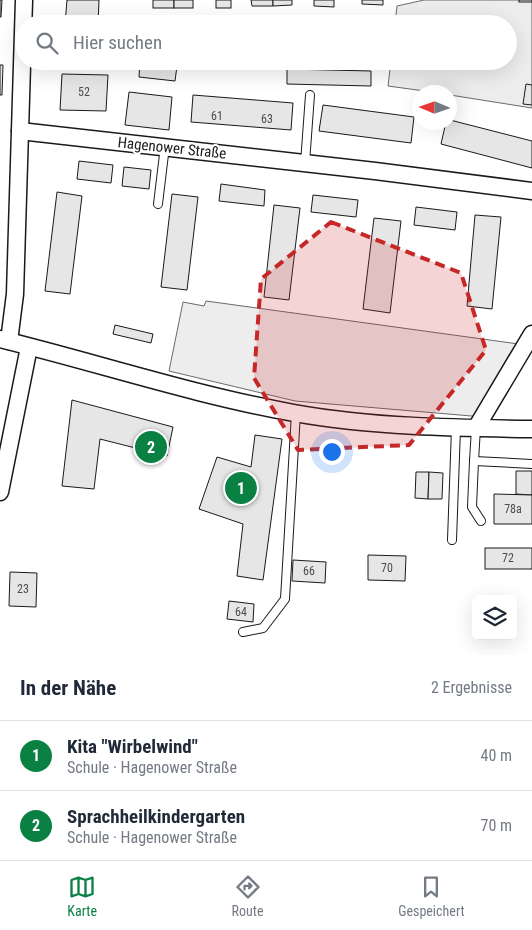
<!DOCTYPE html>
<html lang="de">
<head>
<meta charset="utf-8">
<style>
  :root { --surface:#fff; --page:#f2f2f3; --text:#1f2937; --muted:#747a83; --line:#e0e1e3; --accent:#0b8043 }
  body { margin:0; font-family:"Roboto Condensed",sans-serif; background:var(--page); color:var(--text) }
  .controls { position:absolute; right:15px; bottom:15px; display:grid; overflow:hidden; border-radius:8px; box-shadow:0 5px 20px #0002 }
  .controls button { width:45px; height:45px; display:grid; place-items:center; padding:0; border:0; border-bottom:1px solid var(--line); background:var(--surface); color:var(--text); font:25px sans-serif }
  .compass { position:absolute; left:412px; top:85px; width:45px; height:45px; border-radius:50%; background:var(--surface); box-shadow:0 5px 20px #0002; rotate:272deg }
  .you { position:absolute; left:331px; top:451px; width:18px; height:18px; margin:-12px; border:4px solid #fff; border-radius:50%; background:#1a73e8; box-shadow:0 0 0 8px #1a73e833 }
  .badge { display:grid; place-items:center; width:32px; height:32px; border-radius:50%; background:var(--accent); color:#fff; font-size:16px; font-weight:700 }
  .pin { position:absolute; translate:-50% -50%; border:2px solid #fff; box-shadow:0 1px 5px #0006 }
  .list { margin:0; padding:0; list-style:none }
  h2 { display:flex; justify-content:space-between; align-items:center; height:65px; margin:0; padding:0 20px; font-size:21px }
  h2 small { font-size:16px; font-weight:400; color:var(--muted) }
  .list li { display:grid; grid-template-columns:32px 1fr auto; gap:15px; align-items:center; box-sizing:border-box; height:70px; padding:0 20px; border-top:1px solid var(--line) }
  .list b { display:block; font-size:19px; white-space:nowrap }
  .list p { margin:0; font-size:16px; white-space:nowrap; color:var(--muted) }
  .list em { font-size:16px; font-style:normal; color:var(--muted) }
  .icon { flex:none; width:28px; height:28px; fill:none; stroke:currentColor; stroke-width:2; stroke-linecap:round; stroke-linejoin:round }
  .map { position:relative; flex:none; width:532px; height:655px; overflow:hidden }
  .search { position:absolute; background:var(--surface); box-shadow:0 5px 20px #0002; left:15px; right:15px; top:15px; height:55px; display:flex; align-items:center; gap:12px; box-sizing:border-box; padding:0 18px; border-radius:28px; color:var(--muted); font-size:19px }
  .sheet { height:205px; background:var(--surface) }
  nav { display:flex; justify-content:space-around; align-items:center; box-sizing:border-box; height:70px; border-top:1px solid var(--line); background:var(--surface); font-size:14px; color:var(--muted) }
  nav a { display:grid; justify-items:center; gap:2px }
  nav .on { color:var(--accent) }
  .map>svg:first-child { display:block }
</style>
</head>
<body>
<div class="map">
<svg width="532" height="655" viewBox="0 0 532 655">
  <rect width="100%" height="100%" fill="#fff"/>
  <g fill="#ededed" stroke="#6a6a6a">
    <path d="M424,0h108v108l-82,-13v-3h-18l-44,-6 3,-25h117v-37h-113l2,-18z"/>
    <path d="M206,301l320,44 -43,72 -188,-16 -126,-30 14,-69 21,4z"/>
  </g>
  <g fill="#e6e6e6" stroke="#1a1a1a">
    <path d="M0,0h2l-1,17h-1z"/>
    <path d="M67,0h32l-1,24h-33z"/>
    <rect x="153" y="0" width="21" height="8"/>
    <rect x="174" y="0" width="19" height="8"/>
    <rect x="216" y="0" width="15" height="8"/>
    <path d="M251,0h22v6h-21z"/>
    <path d="M273,0h19v5l-19,1z"/>
    <path d="M314,0h20v7l-20,-1z"/>
    <path d="M362,0h21v5l-21,-1z"/>
    <rect x="519" y="0" width="13" height="2"/>
    <path d="M140,61l37,5 -2,15 -36,-4z"/>
    <path d="M0,65h3l-1,30h-2z"/>
    <path d="M287,69l84,2v15l-84,-2z"/>
    <path d="M62,74l46,1 -2,36 -46,-1z"/>
    <path d="M526,84l6,1v20l-9,-1z"/>
    <path d="M129,92l43,5 -3,33 -44,-5z"/>
    <path d="M193,95l100,8 -2,27 -100,-8z"/>
    <path d="M323,105l91,12 -3,26 -92,-12z"/>
    <path d="M450,120l82,21v27l-91,-24 5,-22h4z"/>
    <path d="M79,161l34,4 -2,18 -34,-4z"/>
    <path d="M124,167l27,3 -2,19 -27,-3z"/>
    <path d="M221,184l44,6 -1,16 -45,-5z"/>
    <path d="M57,192l25,4 -12,98 -25,-3z"/>
    <path d="M172,194l26,3 -11,93 -26,-3z"/>
    <path d="M313,195l45,5 -2,17 -45,-5z"/>
    <path d="M274,205l26,3 -11,92 -25,-3z"/>
    <path d="M416,207l41,5 -2,18 -41,-5z"/>
    <path d="M475,215l26,2 -9,92 -25,-3z"/>
    <path d="M374,218l27,3 -11,92 -27,-4z"/>
    <path d="M115,325l38,9 -2,9 -38,-9z"/>
    <path d="M72,400l101,27 -6,29 -67,-17 -6,50 -32,-3z"/>
    <path d="M255,435l27,4 -19,141 -26,-4 6,-52 -44,-15 18,-52 34,10z"/>
    <path d="M516,471h16v24l-16,-1z"/>
    <path d="M416,472h13l-1,27 -13,-1z"/>
    <path d="M429,472l14,1 -1,26h-14z"/>
    <path d="M494,494l38,1v29h-38z"/>
    <rect x="485" y="548" width="47" height="21"/>
    <path d="M368,555l38,1 -1,25 -37,-1z"/>
    <path d="M293,560l33,2 -1,21 -33,-2z"/>
    <path d="M10,572l27,1 -1,34 -27,-1z"/>
    <path d="M229,601l25,3 -1,18 -26,-3z"/>
  </g>
  <g fill="none" stroke-linecap="round" stroke-linejoin="round">
    <defs>
      <g id="service">
        <path d="M305,163l5,-68"/>
        <path d="M158,204l7,-58"/>
        <path d="M476,428l-2,33 58,3"/>
        <path d="M474,461l-2,46 9,14"/>
        <path d="M452,540l4,-112"/>
        <path d="M243,632l20,-4 22,-29 11,-186"/>
      </g>
      <g id="minor">
        <path d="M20,131l355,40 157,20"/>
        <path d="M0,339c98,24 194,56 294,74 78,14 159,15 238,16"/>
        <path d="M9,341l6,-47 9,-294"/>
        <path d="M476,428l56,-94"/>
        <path d="M0,492l29,-145"/>
      </g>
    </defs>
    <use href="#service" stroke="#1a1a1a" stroke-width="10"/>
    <use href="#minor" stroke="#1a1a1a" stroke-width="19"/>
    <use href="#service" stroke="#fff" stroke-width="8"/>
    <use href="#minor" stroke="#fff" stroke-width="16"/>
  </g>
  <path fill="#c62828" fill-opacity="0.2" stroke="#c62828" stroke-width="4" stroke-dasharray="10 6" stroke-linejoin="round" d="M331,222l130,51 25,77 -77,95 -111,5 -44,-72 7,-99z"/>
  <g text-anchor="middle" stroke-width="4" stroke-linejoin="round" paint-order="stroke">
    <g font-size="12" fill="#4d4d4d">
      <text x="84" y="96">52</text>
      <text x="217" y="120">61</text>
      <text x="267" y="123">63</text>
      <text x="513" y="513">78a</text>
      <text x="508" y="562">72</text>
      <text x="387" y="572">70</text>
      <text x="309" y="575">66</text>
      <text x="23" y="593">23</text>
      <text x="241" y="616">64</text>
    </g>
    <g font-size="15" fill="#1a1a1a" stroke="#fff">
      <text transform="translate(172 148) rotate(6)" y="5">Hagenower Straße</text>
    </g>
  </g>
</svg>
<div class="controls">
<button><svg class="icon" aria-label="layers" viewBox="0 0 24 24"><path d="M12 4l9 5-9 5-9-5zM3 14l9 5 9-5"/></svg></button>
</div>
<svg class="compass" viewBox="-18 -18 36 36"><path d="M0-13l5 13h-10z" fill="#e53935"/><path d="M0 13l5-13h-10z" fill="#747a83"/></svg>
<div class="you"></div>
<div class="pin badge" style="left:241px;top:488px">1</div>
<div class="pin badge" style="left:151px;top:447px">2</div>
<div class="search"><svg class="icon" aria-label="search" viewBox="0 0 24 24"><circle cx="10" cy="10" r="6"/><path d="M15 15l6 6"/></svg>Hier suchen</div>
</div>
<section class="sheet">
<h2>In der Nähe<small>2 Ergebnisse</small></h2>
<ul class="list">
<li><span class="badge">1</span><div><b>Kita &quot;Wirbelwind&quot;</b><p>Schule · Hagenower Straße</p></div><em>40 m</em></li>
<li><span class="badge">2</span><div><b>Sprachheilkindergarten</b><p>Schule · Hagenower Straße</p></div><em>70 m</em></li>
</ul>
</section>
<nav>
<a class="on"><svg class="icon" aria-label="map" viewBox="0 0 24 24"><path d="M3 6l6-2 6 2 6-2v14l-6 2-6-2-6 2zM9 4v14M15 6v14"/></svg>Karte</a>
<a><svg class="icon" aria-label="directions" viewBox="0 0 24 24"><path d="M12 3l9 9-9 9-9-9zM9 14v-3h6M13 9l2 2-2 2"/></svg>Route</a>
<a><svg class="icon" aria-label="saved" viewBox="0 0 24 24"><path d="M7 4h10v16l-5-4-5 4z"/></svg>Gespeichert</a>
</nav>
</body>
</html>
